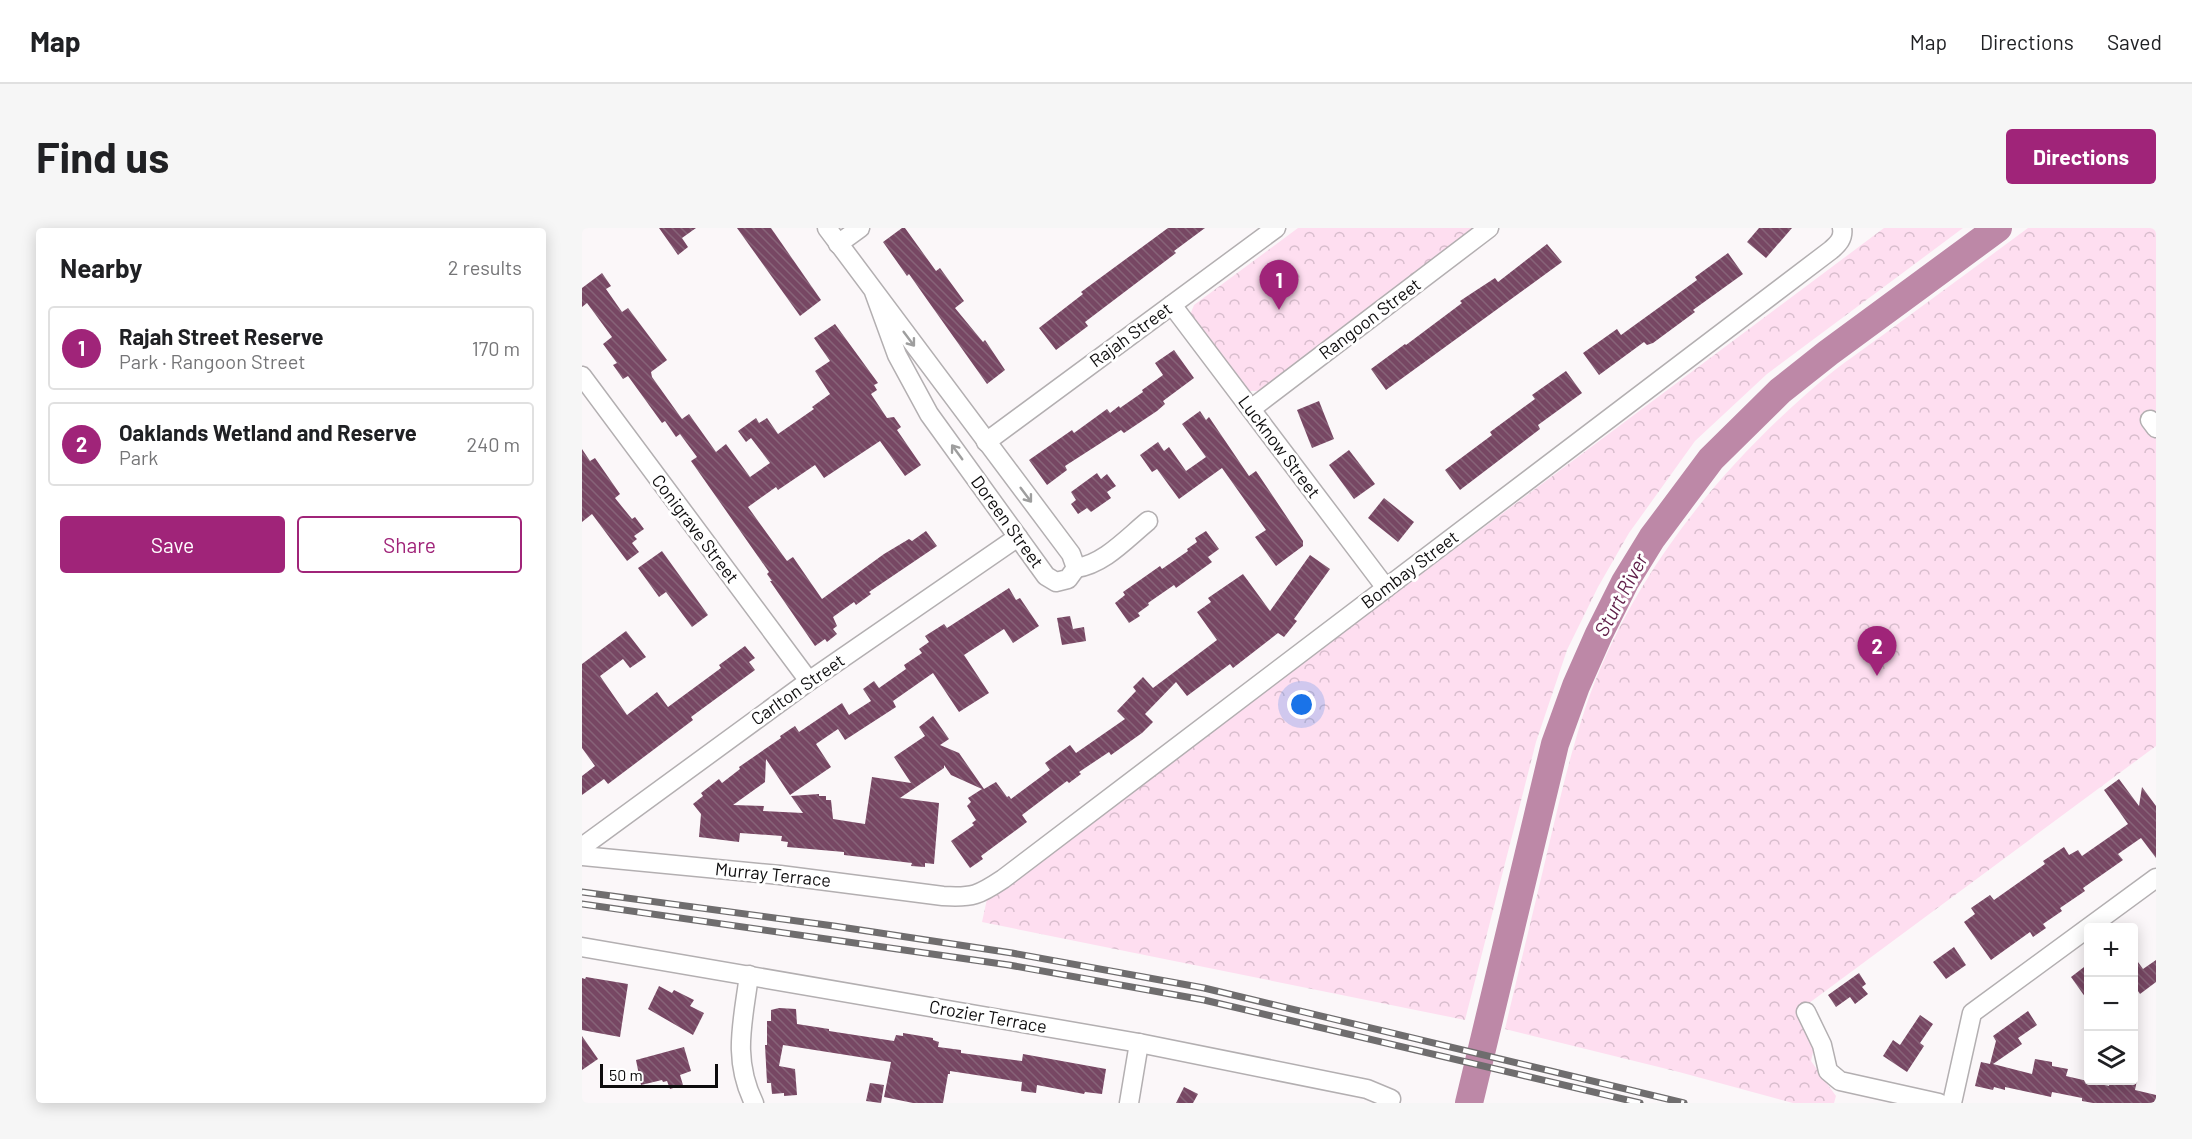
<!DOCTYPE html>
<html lang="en">
<head>
<meta charset="utf-8">
<style>
  :root { --surface:#fff; --page:#f6f6f6; --text:#202124; --muted:#757577; --line:#e0e0e0; --accent:#a02479 }
  body { margin:0; font-family:Barlow,sans-serif; background:var(--page); color:var(--text) }
  .controls { position:absolute; right:18px; bottom:18px; display:grid; overflow:hidden; border-radius:6px; box-shadow:0 3px 15px #0003 }
  .controls button { width:54px; height:54px; display:grid; place-items:center; padding:0; border:0; border-bottom:2px solid var(--line); background:var(--surface); color:var(--text); font:30px sans-serif }
  .scale { position:absolute; left:18px; bottom:15px; width:118px; box-sizing:border-box; padding-left:6px; border:3px solid #0d0c0d; border-top:0; font-size:16px; line-height:21px; white-space:nowrap; color:#0d0c0d; -webkit-text-stroke:4px #fff; paint-order:stroke }
  .you { position:absolute; left:720px; top:477px; width:21px; height:21px; margin:-15px; border:4px solid #fff; border-radius:50%; background:#1a73e8; box-shadow:0 0 0 9px #1a73e833 }
  .badge { display:grid; place-items:center; width:39px; height:39px; border-radius:50%; background:var(--accent); color:#fff; font-size:20px; font-weight:700 }
  .pin { position:absolute; translate:-50% -50px; filter:drop-shadow(0 2px 3px #0008) }
  .pin::after { content:''; position:absolute; top:32px; width:21px; height:18px; background:inherit; clip-path:polygon(0 0,100% 0,50% 100%) }
  .list { margin:0; padding:0; list-style:none }
  h2 { display:flex; justify-content:space-between; align-items:center; height:78px; margin:0; padding:0 24px; font-size:26px }
  h2 small { font-size:20px; font-weight:400; color:var(--muted) }
  .list li { display:grid; grid-template-columns:39px 1fr auto; gap:18px; align-items:center; box-sizing:border-box; height:84px; margin:0 12px 12px; padding:0 12px; border:2px solid var(--line); border-radius:6px }
  .list b { display:block; font-size:22px; white-space:nowrap }
  .list p { margin:0; font-size:20px; white-space:nowrap; color:var(--muted) }
  .list em { font-size:20px; font-style:normal; color:var(--muted) }
  .actions { display:flex; gap:12px; padding:18px 24px }
  .actions a { flex:1; padding:14px 0; border:2px solid var(--accent); border-radius:6px; text-align:center; font-size:21px; color:var(--accent) }
  .actions .main { background:var(--accent); color:#fff }
  .icon { flex:none; width:33px; height:33px; fill:none; stroke:currentColor; stroke-width:2; stroke-linecap:round; stroke-linejoin:round }
  .map { position:relative; flex:none; width:1574px; height:875px; overflow:hidden; border-radius:6px }
  header { display:flex; align-items:center; gap:36px; box-sizing:border-box; height:84px; padding:0 30px; background:var(--surface); border-bottom:2px solid var(--line) }
  header strong { font-size:28px }
  nav { display:flex; gap:33px; margin-inline-start:auto; font-size:21px }
  .intro { display:flex; align-items:center; justify-content:space-between; box-sizing:border-box; height:144px; padding:0 36px }
  h1 { margin:0; font-size:42px }
  .button { padding:15px 27px; border-radius:6px; background:var(--accent); color:#fff; font-size:21px; font-weight:700 }
  main { display:flex; gap:36px; padding:0 36px }
  aside { flex:1; background:var(--surface); border-radius:6px; box-shadow:0 3px 15px #0003 }
  .map>svg:first-child { display:block }
</style>
</head>
<body>
<header>
<strong>Map</strong>
<nav><a>Map</a><a>Directions</a><a>Saved</a></nav>
</header>
<div class="intro"><h1>Find us</h1><a class="button">Directions</a></div>
<main>
<aside>
<h2>Nearby<small>2 results</small></h2>
<ul class="list">
<li><span class="badge">1</span><div><b>Rajah Street Reserve</b><p>Park · Rangoon Street</p></div><em>170 m</em></li>
<li><span class="badge">2</span><div><b>Oaklands Wetland and Reserve</b><p>Park</p></div><em>240 m</em></li>
</ul>
<div class="actions"><a class="main">Save</a><a>Share</a></div>
</aside>
<div class="map">
<svg width="1574" height="875" viewBox="0 0 1574 875">
  <defs>
    <pattern id="park-crowns" width="20" height="18" patternUnits="userSpaceOnUse" patternTransform="scale(1.5)"><rect width="20" height="18" fill="#fedef0"/><path d="M2 6a3 3 0 1 1 6 0M12 15a3 3 0 1 1 6 0" fill="none" stroke="#d8bdcd"/></pattern>
    <pattern id="building-back-hatch" width="6" height="6" patternUnits="userSpaceOnUse" patternTransform="scale(1.5)"><rect width="6" height="6" fill="#774763"/><path d="M-1 5l2 2M0 0l6 6M5-1l2 2" fill="none" stroke="#876378"/></pattern>
  </defs>
  <rect width="100%" height="100%" fill="#fbf7f9"/>
  <g fill="url(#park-crowns)">
    <path d="M716,0h177l-217,163h-10l-58,-76 4,-10z"/>
    <path d="M1302,0h79l-196,146 -72,67 -66,92 -31,54 -31,63 -31,92 -71,278 -483,-98 5,-23z"/>
    <path d="M1446,0h128v518l-355,263 15,30 -5,22 25,35 -2,7h-41l-114,-31 -174,-43c14,-60 29,-120 43,-180 11,-47 22,-94 37,-140 44,-129 131,-238 234,-326 22,-19 48,-36 72,-54 45,-33 91,-67 137,-101z"/>
  </g>
  <g fill="none" stroke-linecap="round" stroke-linejoin="round">
    <path stroke="#bd88a7" stroke-width="28" d="M887,875l86,-359 21,-58 23,-52 26,-52 27,-44 59,-79 69,-68 48,-38 170,-125"/>
  </g>
  <g fill="url(#building-back-hatch)">
    <path d="M77,0h37l-14,10 6,9 -10,8z"/>
    <path d="M155,0h34l50,72 -21,16z"/>
    <path d="M320,0h3l31,43 4,-3 24,33 -9,7 28,34 2,-2 20,30 -18,14 -59,-83 -19,-27 -2,2 -24,-34z"/>
    <path d="M586,0h37l-31,23 2,2 -91,69 3,4 -32,24 -17,-22 44,-34 -2,-2z"/>
    <path d="M1177,0h33l-26,30 -19,-16z"/>
    <path d="M965,16l15,18 -176,128 -15,-21 34,-25 1,1 56,-42 -2,-2 12,-8 23,-15 3,4z"/>
    <path d="M1146,25l15,21 -50,36 2,2 -42,31 -6,2 -3,-3 -45,33 -16,-22 34,-24 4,6 76,-55 -2,-3z"/>
    <path d="M20,45l9,13 -5,3 16,23 6,-4 39,52 -16,12 1,5 30,42 7,-5 27,38 10,-8 24,33 20,-14 -19,-25 -5,4 -8,-11 18,-13 3,5 8,-5 11,16 36,-25 -2,-2 18,-13 -15,-23 15,-10 -16,-23 21,-14 43,59 -4,2 3,5 -6,4 16,24 7,-1 7,10 -4,3 24,35 -16,11 -25,-35 -56,37 -9,-13 -37,25 -2,-3 -28,20 39,54 6,-4 29,42 62,-45 25,-15 3,2 14,-10 11,15 -68,46 2,2 -15,11 -2,-3 -21,15 4,9 -4,3 4,5 -10,8 -2,-3 -10,7 -45,-65h2l-5,-7 2,-2 -78,-111 6,-4 -17,-23 -4,3 -11,-16 -3,2 -34,-47 -5,3 -10,-14 4,-2 -14,-19 9,-7 -25,-34 -5,4v-19z"/>
    <path d="M592,122l20,28 -31,23 2,3 -8,7 -33,22 -3,-3 -56,36 2,4 -20,15 -18,-25 43,-30 2,3 33,-24 3,4 9,-7 1,2 23,-16 -1,-2 21,-15 -8,-12z"/>
    <path d="M984,143l16,22 -44,32 2,4 -80,61 -15,-20 47,-35 -2,-3 45,-33 -3,-4z"/>
    <path d="M737,173l15,38 -22,9 -15,-38z"/>
    <path d="M618,183l6,9 3,-3 40,59 7,-5 47,70v5l-27,20 -21,-29 11,-7 -44,-62 -43,31 -22,-30 -5,3 -12,-17 18,-13 6,9 5,-4 17,24 20,-14 -24,-33z"/>
    <path d="M0,221l8,12 5,-3 25,36 -5,4 17,21 3,-2 9,12 -10,7 3,3 -5,4 7,9 -12,9 -35,-47 -10,8z"/>
    <path d="M767,222l26,34 -21,15 -25,-34z"/>
    <path d="M515,245l4,6 6,-5 9,12 -9,6 4,6 -20,14 -4,-4 -9,6 -7,-10 5,-4 -5,-8z"/>
    <path d="M802,270l30,24 -16,20 -30,-24z"/>
    <path d="M624,303l13,18 -11,8 4,5 -36,26 -2,-3 -26,18 1,2 -11,8 2,3 -11,7 -14,-20 10,-8 -2,-3 37,-26 2,3 26,-18 -1,-2 10,-7 -2,-4z"/>
    <path d="M80,323l46,64 -16,12 -26,-35 -7,5 -21,-29z"/>
    <path d="M728,327l20,14 -36,50 3,2 -13,16 -6,-4 -45,35 -3,-4 -43,32 -11,-14 -31,32 8,8 -11,11 -31,22 -2,-3 -30,20 2,2 -12,9 -2,-2 -45,34 5,7 -46,34 2,3 -13,9 -19,-27 23,-16 -2,-2 4,-3 -9,-14 4,-4 -3,-4 14,-9 -31,-14 -7,-10v3l-44,30 39,5 -5,61 -9,-1v4l-14,-1 1,-3 -68,-8v-3l-57,-5 1,-5 -7,-1 1,-5 -42,-3 -1,9 -40,-5 2,-23 -8,-10 10,-8 -2,-3 18,-14 3,4 18,-14 -1,-2 42,-29 -1,-2 15,-10 4,6 43,-29 7,12 22,-14 -8,-12 11,-8 5,7 27,-19 -2,-4 18,-12 -3,-4 10,-7 -4,-6 19,-12 3,4 62,-40 7,12 4,-2 19,28 -26,17 -9,-14 -40,26 25,38 -30,19 -26,-39 -40,28 3,6 -51,33 -7,-11 -22,15 15,23 -41,28 -24,-36 -1,23 -32,23 31,1 -1,5 40,2 -12,-17 28,-2v2h7v4h5l2,19 32,5 7,-47 39,6 -17,-26 31,-21 -6,-9 14,-11 16,23 -9,6 19,8 25,36 12,-7 11,15 2,-1 2,3 39,-29 -5,-7 25,-18 6,8 49,-34 -8,-8 19,-20 -3,-4 10,-10 10,11 64,-48 -20,-28 14,-10 -3,-4 35,-24 27,37z"/>
    <path d="M488,388l3,13 11,-2 2,14 -24,4 -5,-27z"/>
    <path d="M44,403l20,26 -16,11 -7,-9 -23,17 27,39 30,-23 11,15 53,-39 -2,-3 26,-19 10,12 -6,4 6,8 -64,47 2,3 -85,64 -4,-5 -22,16v-19l13,-10 -13,-18v-84z"/>
    <path d="M1537,551l20,27 3,-19 14,19v52l-15,-20 -23,16 5,6 -40,28 2,3 -25,17 2,3 -19,13 3,4 -13,9 -3,-5 -39,28 -27,-38 11,-8 -4,-6 19,-13 4,5 51,-36 -2,-3 21,-14 5,8 9,-5 4,6 46,-32 -24,-34z"/>
    <path d="M1372,719l12,18 -20,14 -13,-17z"/>
    <path d="M1551,727l10,14 13,-9v22l-16,12 -7,-10z"/>
    <path d="M1506,736v37l-17,-24z"/>
    <path d="M1277,745l7,11 -4,3 6,7 -13,10 -5,-7 -14,10 -8,-12z"/>
    <path d="M4,749l42,7 -8,53 -38,-7v-52l3,1z"/>
    <path d="M77,758l13,7 2,-3 20,10 -4,6 14,7 -11,22 -45,-26z"/>
    <path d="M197,780l17,1 1,15 32,5v2l65,10 2,-6 7,1v-3l30,5v2l6,2 -1,5 23,3v3l61,8 1,-7 83,15 -4,25 -17,-2 -1,2 -47,-9 -1,8 -15,-2 1,-9 -72,-11v3h-2l-5,29h-30l-29,-6 7,-35 -108,-17 -4,21 16,3 2,26 -13,1v-3l-12,1 -1,-11h-4l-2,-38h2v-24h4v-11z"/>
    <path d="M1446,783l9,14 -19,13 4,6 -29,20 39,10 3,-15 17,3v4l16,3 -2,7 43,10 1,-6h27l-2,10 21,5v8h-63l-11,-2v-3l-30,-6 -1,5 -46,-10v3l-11,-3 -1,3 -18,-4 6,-24 9,2 6,-23 -3,-5z"/>
    <path d="M1338,787l13,9 -13,19 4,3 -17,26 -24,-16 10,-16 7,5z"/>
    <path d="M0,808l16,23 -16,11z"/>
    <path d="M102,819l7,24 -11,4 3,10 -13,4 -3,-8 -4,1 -1,-2 -21,5 -5,-25z"/>
    <path d="M288,855l14,2 -3,18 -15,-2z"/>
    <path d="M602,859l14,7 -5,9h-17z"/>
  </g>
  <g fill="none" stroke-linecap="round" stroke-linejoin="round">
    <defs>
      <g id="minor">
        <path d="M245,0l244,326 5,14 -8,11 -12,3 -10,-6 -117,-162 -32,-59 -23,-63"/>
        <path d="M256,16l22,-16"/>
        <path d="M590,77l214,283"/>
        <path d="M0,148l227,305"/>
        <path d="M669,181l238,-181"/>
        <path d="M1568,192l6,8"/>
        <path d="M404,214l290,-214"/>
        <path d="M494,340c28,-4 50,-29 72,-47"/>
        <path d="M0,619l227,-166 209,-144"/>
        <path d="M0,628l198,19 163,21c30,2 36,-1 60,-17l828,-629c7,-6 13,-12 11,-22"/>
        <path d="M0,719l557,96 228,46 24,10"/>
        <path d="M167,747c-6,47 -17,83 5,128"/>
        <path d="M1224,784l16,33 6,26 12,10 99,22"/>
        <path d="M547,875l10,-60"/>
        <path d="M1370,875l20,-90 184,-135"/>
      </g>
    </defs>
    <use href="#minor" stroke="#b3afb1" stroke-width="21"/>
    <use href="#minor" stroke="#fff" stroke-width="18"/>
    <defs>
      <g id="rail">
        <path d="M0,664l252,34 178,27 192,35 480,115"/>
        <path d="M0,676l427,61 195,35 436,103"/>
      </g>
    </defs>
    <use href="#rail" stroke="#6f6d6e" stroke-width="7"/>
    <use href="#rail" stroke="#fff" stroke-width="4.5" stroke-dasharray="14" stroke-linecap="butt"/>
  </g>
  <defs><path id="oneway-shaft" d="M-6 0H5M1.5-3L5.5 0L1.5 3" fill="none" stroke-width="1.6" stroke-linecap="round" stroke-linejoin="round" transform="scale(1.5)"/></defs>
  <g stroke="#9e9e9e">
    <use href="#oneway-shaft" transform="translate(327 111) rotate(53)"/>
    <use href="#oneway-shaft" transform="translate(375 224) rotate(-126)"/>
    <use href="#oneway-shaft" transform="translate(444 267) rotate(53)"/>
  </g>
  <g text-anchor="middle" stroke-width="6" stroke-linejoin="round" paint-order="stroke">
    <g font-size="18" fill="#0d0c0d" stroke="#fff">
      <text transform="translate(788 91) rotate(-37)" y="6">Rangoon Street</text>
      <text transform="translate(549 107) rotate(-36)" y="6">Rajah Street</text>
      <text transform="translate(697 219) rotate(53)" y="6">Lucknow Street</text>
      <text transform="translate(425 294) rotate(54)" y="6">Doreen Street</text>
      <text transform="translate(113 301) rotate(53)" y="6">Conigrave Street</text>
      <text transform="translate(828 342) rotate(-37)" y="6">Bombay Street</text>
      <text transform="translate(216 462) rotate(-35)" y="6">Carlton Street</text>
      <text transform="translate(191 647) rotate(6)" y="6">Murray Terrace</text>
      <text transform="translate(406 789) rotate(10)" y="6">Crozier Terrace</text>
    </g>
    <g font-size="20" font-style="italic" fill="#62214b" stroke="#fff">
      <text transform="translate(1039 367) rotate(-62)" y="7">Sturt River</text>
    </g>
  </g>
</svg>
<div class="controls">
<button>+</button>
<button>−</button>
<button><svg class="icon" aria-label="layers" viewBox="0 0 24 24"><path d="M12 4l9 5-9 5-9-5zM3 14l9 5 9-5"/></svg></button>
</div>
<div class="scale">50 m</div>
<div class="you"></div>
<div class="pin badge" style="left:697px;top:82px">1</div>
<div class="pin badge" style="left:1295px;top:448px">2</div>
</div>
</main>
</body>
</html>
